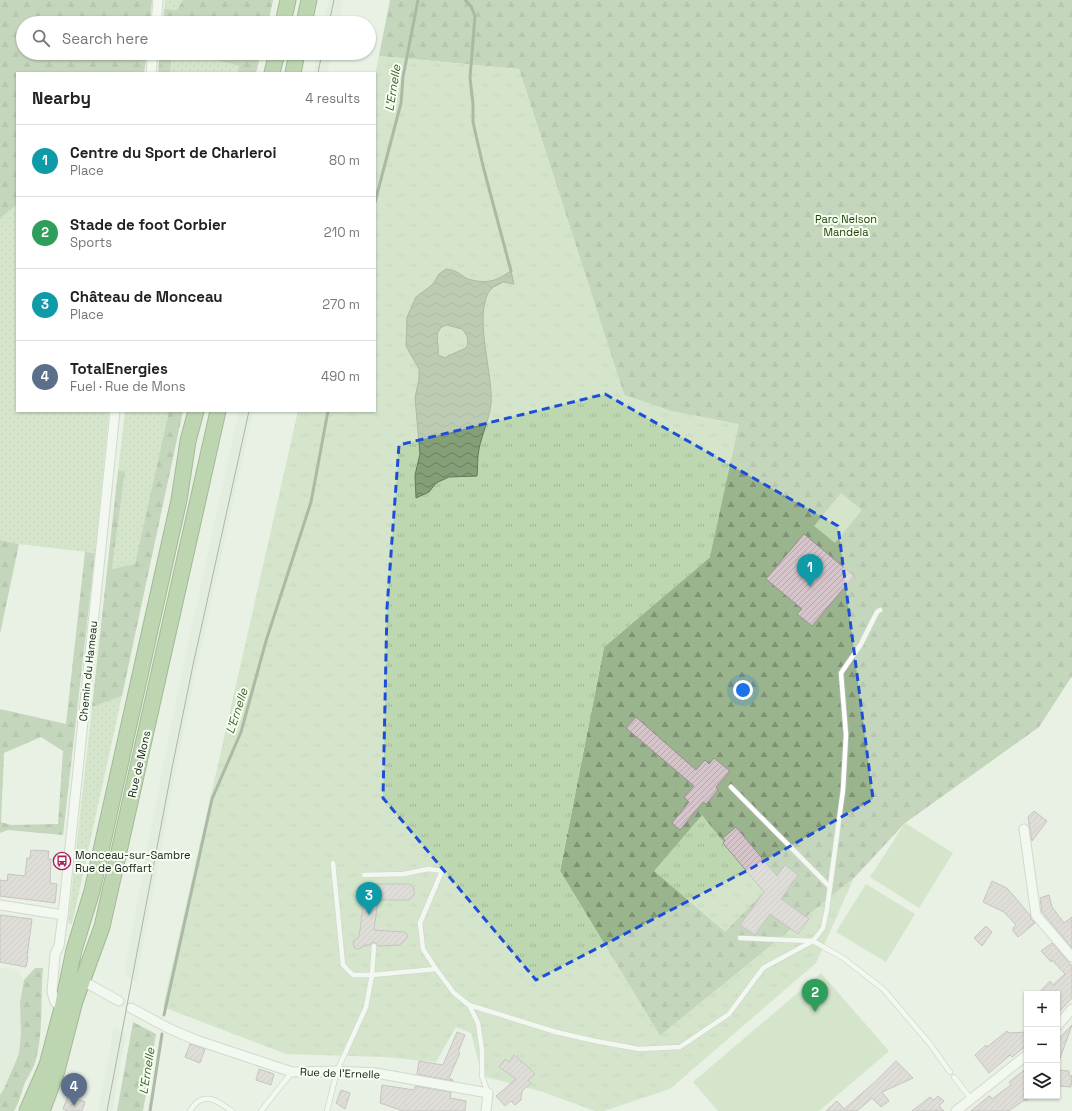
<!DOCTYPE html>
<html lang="en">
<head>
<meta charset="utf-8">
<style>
  :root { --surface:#fff; --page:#f2f2f2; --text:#222; --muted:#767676; --line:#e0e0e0; --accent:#a81d60 }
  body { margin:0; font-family:"Space Grotesk",sans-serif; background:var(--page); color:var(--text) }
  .controls { position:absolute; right:12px; bottom:12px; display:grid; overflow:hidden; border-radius:0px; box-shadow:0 1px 3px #0004 }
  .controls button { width:36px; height:36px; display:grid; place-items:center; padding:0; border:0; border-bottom:1px solid var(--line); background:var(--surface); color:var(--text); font:20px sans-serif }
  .you { position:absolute; left:743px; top:690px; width:14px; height:14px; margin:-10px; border:3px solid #fff; border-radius:50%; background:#1a73e8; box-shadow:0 0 0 6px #1a73e833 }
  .badge { display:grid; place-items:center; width:26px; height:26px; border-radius:50%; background:var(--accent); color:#fff; font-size:13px; font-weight:700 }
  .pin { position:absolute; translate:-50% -33px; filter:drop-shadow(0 1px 2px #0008) }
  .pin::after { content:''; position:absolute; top:21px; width:14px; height:12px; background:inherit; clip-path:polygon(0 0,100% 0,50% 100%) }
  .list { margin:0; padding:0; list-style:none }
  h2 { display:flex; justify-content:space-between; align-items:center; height:52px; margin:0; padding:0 16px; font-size:17px }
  h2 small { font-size:13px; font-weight:400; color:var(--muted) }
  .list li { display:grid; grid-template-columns:26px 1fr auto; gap:12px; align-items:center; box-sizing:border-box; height:72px; padding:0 16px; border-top:1px solid var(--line) }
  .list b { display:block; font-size:15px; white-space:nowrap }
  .list p { margin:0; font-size:13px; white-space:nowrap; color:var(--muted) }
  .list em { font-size:13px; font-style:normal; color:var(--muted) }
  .icon { flex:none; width:22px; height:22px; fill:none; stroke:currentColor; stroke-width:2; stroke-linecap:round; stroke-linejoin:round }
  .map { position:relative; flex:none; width:1072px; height:1111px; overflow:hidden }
  .search { position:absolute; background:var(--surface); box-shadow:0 1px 3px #0004; left:16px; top:16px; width:360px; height:44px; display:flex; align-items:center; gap:10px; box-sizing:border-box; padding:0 14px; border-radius:22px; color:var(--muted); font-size:15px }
  .panel { position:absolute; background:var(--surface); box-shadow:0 1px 3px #0004; left:16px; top:72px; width:360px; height:340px; border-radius:0px }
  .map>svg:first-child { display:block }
</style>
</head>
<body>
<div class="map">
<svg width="1072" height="1111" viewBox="0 0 1072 1111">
  <defs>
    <pattern id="grass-dots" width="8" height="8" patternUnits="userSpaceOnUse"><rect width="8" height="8" fill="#bdd8b0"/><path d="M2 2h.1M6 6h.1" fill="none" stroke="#a2b997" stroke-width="1.8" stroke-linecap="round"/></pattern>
    <pattern id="forest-firs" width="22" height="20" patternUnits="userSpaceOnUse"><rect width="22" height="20" fill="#9ab58d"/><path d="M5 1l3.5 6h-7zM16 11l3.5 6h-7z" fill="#7d9272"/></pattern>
    <pattern id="park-tufts" width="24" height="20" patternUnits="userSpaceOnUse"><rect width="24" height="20" fill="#bdd8b0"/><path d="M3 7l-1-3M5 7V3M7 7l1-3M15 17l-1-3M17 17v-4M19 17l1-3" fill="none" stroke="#a2b997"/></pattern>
    <pattern id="water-waves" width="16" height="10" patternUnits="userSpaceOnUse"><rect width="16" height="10" fill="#859f78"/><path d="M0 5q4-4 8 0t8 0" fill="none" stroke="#6c8161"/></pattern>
    <pattern id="building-hatch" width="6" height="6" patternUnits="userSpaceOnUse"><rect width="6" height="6" fill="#d5c5ca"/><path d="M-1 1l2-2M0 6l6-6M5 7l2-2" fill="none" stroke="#b6a9ad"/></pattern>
  </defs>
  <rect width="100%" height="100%" fill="#e8f1e4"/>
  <g fill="#dbe8d5">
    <path d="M329,0h14l-5,23h-14z"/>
    <path d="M318,53h14l-5,20h-14z"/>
    <path d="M239,411h14l-56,255 -21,103 -40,213 -12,-7 39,-209 21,-103z"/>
    <path d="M0,968l17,1 7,11 -4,23 1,29 -2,22 -16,37 -3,4z"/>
    <path d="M114,1027l12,7 -14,77h-14z"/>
  </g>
  <g fill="url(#grass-dots)">
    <path d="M165,0h18l-6,10 -13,-1z"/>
    <path d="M172,53h19l48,13 -1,7h-68z"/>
    <path d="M17,205v206h92l-14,142 -76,-9 -19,-4v-322z"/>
    <path d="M125,411h44l-34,154 -23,4 13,-98h-7z"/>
    <path d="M122,696l-50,228 -4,-1 24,-216z"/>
  </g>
  <g fill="url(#forest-firs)" fill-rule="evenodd">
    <path d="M0,0h152l-2,23h-127v30h124l-3,20h-127v132l-17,13z"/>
    <path d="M183,0h90l-5,23h-105l1,-14 13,1z"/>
    <path d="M390,0h682v676l-33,51 -134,96 -51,55 -194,158 -100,-165 44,-224 106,-90 -42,-147 -44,-15 -105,-326 -140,-13z"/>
    <path d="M160,53h12l-2,20h-12z"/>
    <path d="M191,53h70l-5,20h-18l1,-7z"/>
    <path d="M169,411h14l-61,285 -30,11 26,-236h7l-13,98 23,-5z"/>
    <path d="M0,540l19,4 -19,90z"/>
    <path d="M85,552l10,1 -32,282 -55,-5 -8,3v-124l66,15zM41,737l22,14 -5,73 -47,1 -10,-3 3,-69z"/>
    <path d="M35,968h8c-3,31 1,64 -8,95 -3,8 -8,15 -11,22 -3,9 -5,18 -10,26h-14v-16l3,-4 16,-37 2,-22 -1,-29 4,-23z"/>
    <path d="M133,1022l23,12 -13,77h-26z"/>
  </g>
  <g fill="url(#park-tufts)">
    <path d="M379,56l140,13 105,326 44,15 71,14 -29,133 -106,90 -44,224 100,165 194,-158 -38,85 -146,126 -66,22h-9l-52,-19 -61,-16 -11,-43 -15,-6 -20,35 -52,-5 -98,-3 -123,-47 135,-596h77v-336z"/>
    <path d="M702,815l62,77 -39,40 -71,-61z"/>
  </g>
  <g fill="#bdd8b0">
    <path d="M841,493l21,17 -27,33 -21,-17z"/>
    <path d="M905,823l48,30 -34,55 -49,-31z"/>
    <path d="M866,884l49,30 -29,48 -50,-30z"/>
    <path d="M821,973l68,78 -70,60h-101l-25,-29z"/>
  </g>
  <path fill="url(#water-waves)" stroke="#64775b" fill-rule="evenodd" d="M446,269c10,1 12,4 20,9 9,4 22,5 31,1 5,-2 9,-5 14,-8l3,13 -11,-2c-3,2 -8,4 -11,6 -21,21 2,88 -1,116 -2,16 -9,30 -12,45 -2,9 -1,18 -2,27l-28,1 -13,6 -7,9 -13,6 -1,-23 5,-21 -5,-56 4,-19v-10l-13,-23 1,-29 9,-20 17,-13 6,-10zM447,325l15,4c5,6 8,11 4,19l-18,8 -2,2 -8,-3c2,-10 -7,-26 9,-30z"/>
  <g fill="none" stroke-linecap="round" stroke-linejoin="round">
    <g stroke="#64775b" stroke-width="3">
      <path d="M465,0l6,6 4,10 -5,62 3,26v18l10,44 28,105"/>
      <path d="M375,202l26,-99 2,-26 15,-77"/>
      <path d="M164,1015l48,-216 29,-67 25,-91 45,-139 17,-91"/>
      <path d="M150,1111l12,-77"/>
    </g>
  </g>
  <g fill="url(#building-hatch)" stroke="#9e8f94">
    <path d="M804,534l50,42 -42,50 -15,-12 5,-5 -36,-30z"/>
    <path d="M636,717l60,53 9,-10 4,4 5,-6 16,13 -14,16 2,3 -12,14 -3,-2 -23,28 -8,-7 17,-21 -5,-5 10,-11 -68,-58z"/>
    <path d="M1034,811l13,10 -15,20 -4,-24z"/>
    <path d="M736,827l41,49 8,-11 13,10 -17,24 28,20 -11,15 -28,-20 -15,21 -15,-10 24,-33 -41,-49 2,-2 -2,-3z"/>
    <path d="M31,850l18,1 -1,8h3l-1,24 7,1 -2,19 -55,-7v-16l7,1 1,-7 17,2 2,-18h3z"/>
    <path d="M992,881l15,7 23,27 1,4 4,4 -17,14 -5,-6v-3l3,-3 -12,-13 -21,-10z"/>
    <path d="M364,884h45l5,4v7l-5,5h-31l-4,30 31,2 3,3 -1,3 -7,7 -22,1 -2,-3 -2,-1 -4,3h-5l-6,4h-2l-3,-2 -1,-6 6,-4 4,-31 -5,-5v-3l3,-4v-7z"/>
    <path d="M1049,895l3,12 12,16 8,-6v31l-30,-36 -2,-14z"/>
    <path d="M0,915l32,4 -5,38h1l-2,10 -26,-5z"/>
    <path d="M986,926l6,6 -10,14 -8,-8z"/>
    <path d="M1052,943l20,23v32l-15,16v-20h-19l12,-13 3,4 12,-11 -13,-14 -1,2 -10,-11z"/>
    <path d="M1072,1025l-14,39 -1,-1v-23z"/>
    <path d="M1007,1031l2,2 18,-1v13l-15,12 -2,-2 -21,18 -14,-18 11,-10 1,2z"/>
    <path d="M457,1032l8,3 -7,17 2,1 -11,25 4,2v1l-36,-7 2,-13 24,4z"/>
    <path d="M190,1044l15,5 -5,14 -15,-6z"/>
    <path d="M514,1055l14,12 7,7 -7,6 3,3 -9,8 -1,9 -6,5 -4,-4 -6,5 -9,-10 20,-17 -17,-12 6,-8 4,3z"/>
    <path d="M896,1061l17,17 -31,14 7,9 -8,6 -9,-9 -15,13h-31l11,-10 7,8 32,-28z"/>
    <path d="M1027,1068v32l-4,1 -14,10h-38l18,-15h1l2,3 19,-14 -2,-3z"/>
    <path d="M259,1069l15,5 -3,11 -15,-5z"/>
    <path d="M1057,1070l12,1v4l3,1 -1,11 -14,-1z"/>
    <path d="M382,1085l32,5 1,-4 36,6 -1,6 16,3 -1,10h-62l-23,-8z"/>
    <path d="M341,1090l9,3 -5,16 -9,-6z"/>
    <path d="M68,1096l17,6 -3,9h-14l-5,-2z"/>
    <path d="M938,1096l6,5 -5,5 5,5h-32l18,-14 4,3z"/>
  </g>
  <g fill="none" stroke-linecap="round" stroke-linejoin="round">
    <defs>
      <g id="service">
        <path d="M731,787l99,100"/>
        <path d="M364,875l40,-1 24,-5 14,2 -22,52 3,26 13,20 18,24 15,12 9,18 4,27v26l6,17"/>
        <path d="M740,938l73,3 30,17 40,31 47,55 20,28"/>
        <path d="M374,946l-2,29 64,-6"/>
        <path d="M469,1005l87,27 39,9 44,8 41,-2 49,-33 34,-46 50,-27 10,-13 4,-19 16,-119 3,-55 -5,-62 20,-29 16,-32 3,-2"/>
        <path d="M954,1077l17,22"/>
        <path d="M190,1111c2,-3 5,-8 9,-10 12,-7 23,4 33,10"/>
        <path d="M261,1111l31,-39"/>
        <path d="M327,1111l10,-40 29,-64 6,-32h-19l-10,-10 -10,-102"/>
      </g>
      <g id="minor">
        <path d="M156,23l2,-23"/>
        <path d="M151,73l2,-20"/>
        <path d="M1024,829l12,86 36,42"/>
        <path d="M0,905l63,10"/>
        <path d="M80,978l3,3 36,20"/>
        <path d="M62,1008l-7,-6 -3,-10 3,-38 4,-8 4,-31 52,-504"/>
        <path d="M131,1008l39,21 26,11 96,32 45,-1 39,2 112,20 -2,18"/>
        <path d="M1057,1026l15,-17"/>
        <path d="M956,1111l71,-56"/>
      </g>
      <g id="trunk">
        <path d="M283,23l5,-23"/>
        <path d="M304,23l5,-23"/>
        <path d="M272,73l5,-20"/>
        <path d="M293,73l4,-20"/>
        <path d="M27,1111l20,-46 15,-57 12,-58 18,-59 87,-391 9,-59 8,-30"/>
        <path d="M42,1111l14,-37 19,-73 27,-74 116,-516"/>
      </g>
    </defs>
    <use href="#service" stroke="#b6beb2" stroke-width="6"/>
    <use href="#minor" stroke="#b6beb2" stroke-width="11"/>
    <use href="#trunk" stroke="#50753c" stroke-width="17"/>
    <use href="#service" stroke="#fff" stroke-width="4.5"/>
    <use href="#minor" stroke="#fff" stroke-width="9"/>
    <use href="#trunk" stroke="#8bb773" stroke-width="15"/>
    <g stroke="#676c65" stroke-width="1">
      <path d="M329,23l5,-23"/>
      <path d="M318,73l4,-20"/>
      <path d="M107,1111l65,-343 21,-103 56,-254"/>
    </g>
  </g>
  <path d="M0 0H1072V1111H0ZM605,394l233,132 35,273 -123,70 -214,111 -153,-182 4,-190 12,-163z" fill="#e8f1e4" fill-opacity=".55" fill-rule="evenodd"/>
  <path fill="none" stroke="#1d4ed8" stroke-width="3" stroke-dasharray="8 5" stroke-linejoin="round" d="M605,394l233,132 35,273 -123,70 -214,111 -153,-182 4,-190 12,-163z"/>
  <defs>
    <symbol id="bus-ring" viewBox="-11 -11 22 22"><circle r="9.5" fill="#f5fef1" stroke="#a81d60" stroke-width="1.5"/><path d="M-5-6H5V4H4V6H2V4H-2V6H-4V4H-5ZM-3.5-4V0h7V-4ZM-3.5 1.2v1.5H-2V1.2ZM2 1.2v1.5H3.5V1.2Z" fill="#a81d60"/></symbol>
  </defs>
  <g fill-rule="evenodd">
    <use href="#bus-ring" x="52" y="851" width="20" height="20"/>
  </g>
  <g text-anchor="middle" stroke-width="4" stroke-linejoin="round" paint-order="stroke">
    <g font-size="11" fill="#22440b" stroke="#f5fef1">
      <text x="846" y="223">Parc Nelson<tspan x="846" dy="13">Mandela</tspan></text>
    </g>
    <g font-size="11" fill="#181b17" stroke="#f5fef1">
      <text transform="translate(88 671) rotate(-84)" y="4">Chemin du Hameau</text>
      <text transform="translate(139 764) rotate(-77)" y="4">Rue de Mons</text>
      <text transform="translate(340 1073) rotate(2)" y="4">Rue de l'Ernelle</text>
    </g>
    <g font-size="11" fill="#181b17" stroke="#f5fef1" text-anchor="start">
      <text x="75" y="859">Monceau-sur-Sambre<tspan x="75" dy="13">Rue de Goffart</tspan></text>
    </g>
    <g font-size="12" font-style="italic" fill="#3f632c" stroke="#f5fef1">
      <text transform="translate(393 88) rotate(-81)" y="4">L'Ernelle</text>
      <text transform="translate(237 711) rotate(-72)" y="4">L'Ernelle</text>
      <text transform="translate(147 1071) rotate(-81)" y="4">L'Ernelle</text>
    </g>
  </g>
</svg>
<div class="controls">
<button>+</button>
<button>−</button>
<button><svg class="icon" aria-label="layers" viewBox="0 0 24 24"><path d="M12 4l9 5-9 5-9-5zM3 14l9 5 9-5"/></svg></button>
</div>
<div class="you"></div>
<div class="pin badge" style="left:810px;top:587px;background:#0f9aa8">1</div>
<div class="pin badge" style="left:815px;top:1012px;background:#2e9e5b">2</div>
<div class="pin badge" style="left:369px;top:915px;background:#0f9aa8">3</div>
<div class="pin badge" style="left:74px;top:1106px;background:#5c6f8a">4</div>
<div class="search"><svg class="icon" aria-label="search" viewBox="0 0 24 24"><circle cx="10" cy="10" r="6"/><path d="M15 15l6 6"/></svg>Search here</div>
<section class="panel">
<h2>Nearby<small>4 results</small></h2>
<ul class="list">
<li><span class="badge" style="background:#0f9aa8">1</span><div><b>Centre du Sport de Charleroi</b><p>Place</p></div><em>80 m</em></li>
<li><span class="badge" style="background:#2e9e5b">2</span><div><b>Stade de foot Corbier</b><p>Sports</p></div><em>210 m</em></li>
<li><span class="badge" style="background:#0f9aa8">3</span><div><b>Château de Monceau</b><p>Place</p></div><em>270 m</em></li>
<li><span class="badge" style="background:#5c6f8a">4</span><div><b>TotalEnergies</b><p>Fuel · Rue de Mons</p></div><em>490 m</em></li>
</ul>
</section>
</div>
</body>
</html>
